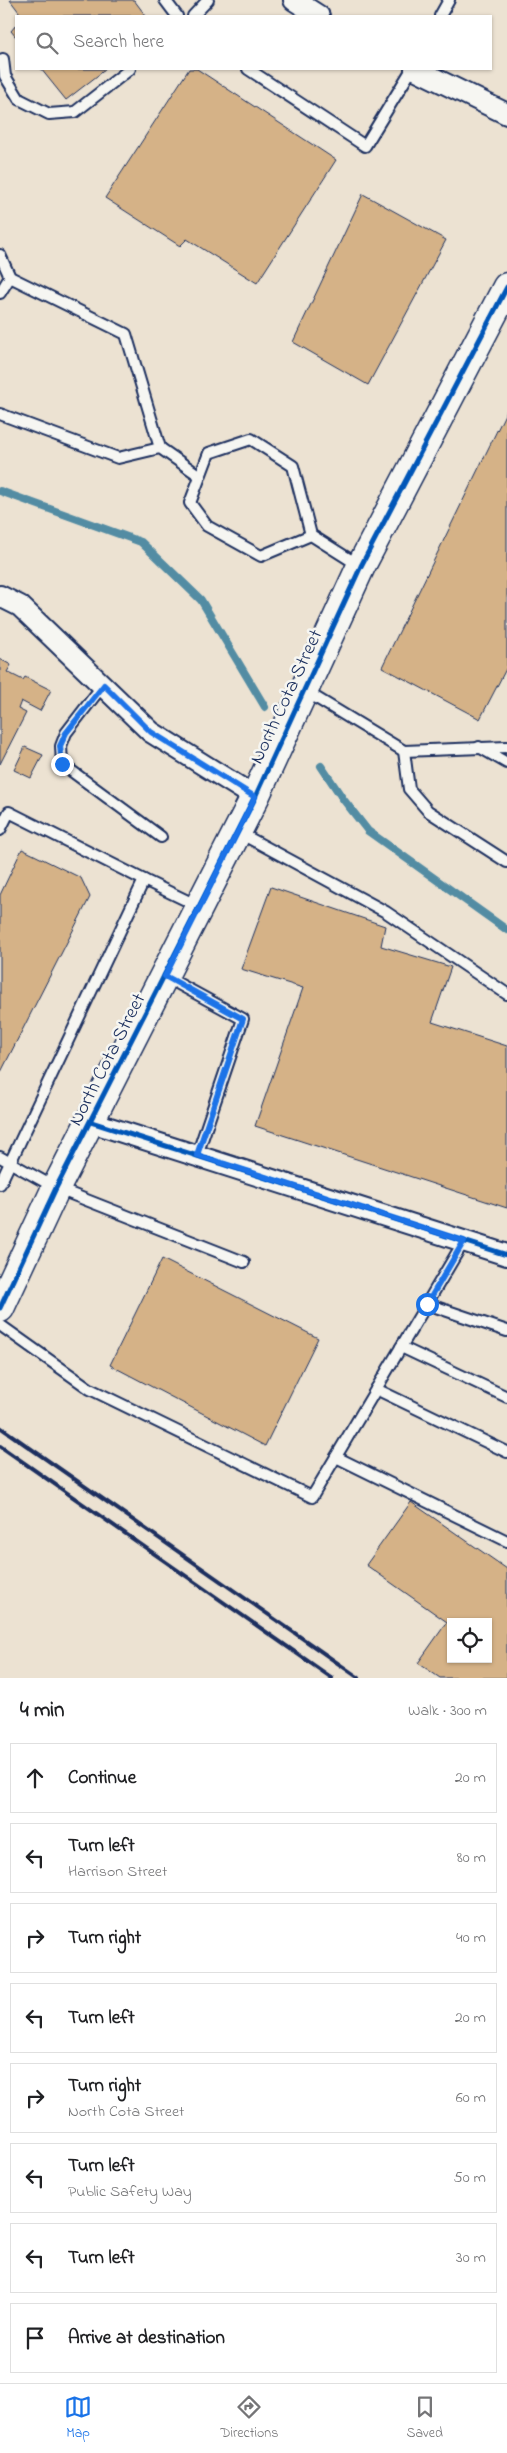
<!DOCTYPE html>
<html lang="en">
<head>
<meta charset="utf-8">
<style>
  :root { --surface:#fff; --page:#f2f2f2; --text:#202124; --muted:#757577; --line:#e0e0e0; --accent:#1a73e8 }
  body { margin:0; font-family:"Indie Flower",sans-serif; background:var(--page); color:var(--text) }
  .controls { position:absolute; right:15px; bottom:15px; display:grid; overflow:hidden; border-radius:0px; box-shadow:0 1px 4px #0004 }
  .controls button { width:45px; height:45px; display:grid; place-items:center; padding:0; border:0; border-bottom:1px solid var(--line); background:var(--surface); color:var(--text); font:25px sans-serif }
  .stop { position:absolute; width:15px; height:15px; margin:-11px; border:4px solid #1a73e8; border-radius:50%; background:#fff }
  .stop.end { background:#1a73e8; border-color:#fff; box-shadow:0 1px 5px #0008 }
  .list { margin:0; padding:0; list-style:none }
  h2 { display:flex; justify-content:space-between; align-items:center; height:65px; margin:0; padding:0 20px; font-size:21px }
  h2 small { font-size:16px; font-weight:400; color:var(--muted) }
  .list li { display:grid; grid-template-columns:32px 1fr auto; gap:15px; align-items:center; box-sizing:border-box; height:70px; margin:0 10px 10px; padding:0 10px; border:1px solid var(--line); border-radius:0px }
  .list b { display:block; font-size:19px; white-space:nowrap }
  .list p { margin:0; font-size:16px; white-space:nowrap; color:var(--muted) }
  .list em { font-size:16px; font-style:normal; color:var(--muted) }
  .icon { flex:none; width:28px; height:28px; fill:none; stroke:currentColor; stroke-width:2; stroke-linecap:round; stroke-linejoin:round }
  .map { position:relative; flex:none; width:507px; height:1678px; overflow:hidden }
  .search { position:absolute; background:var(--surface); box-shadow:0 1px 4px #0004; left:15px; right:15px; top:15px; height:55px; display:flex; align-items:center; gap:12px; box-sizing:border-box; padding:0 18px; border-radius:0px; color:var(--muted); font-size:19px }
  .sheet { height:705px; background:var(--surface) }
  nav { display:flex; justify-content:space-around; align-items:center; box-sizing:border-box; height:70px; border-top:1px solid var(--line); background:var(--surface); font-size:14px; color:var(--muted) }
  nav a { display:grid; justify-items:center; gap:2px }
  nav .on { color:var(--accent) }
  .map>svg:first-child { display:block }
</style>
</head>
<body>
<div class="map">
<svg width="507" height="1678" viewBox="0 0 507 1678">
  <rect width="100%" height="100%" fill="#ece2d2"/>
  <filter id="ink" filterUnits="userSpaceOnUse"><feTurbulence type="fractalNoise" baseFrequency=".02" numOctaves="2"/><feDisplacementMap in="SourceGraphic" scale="10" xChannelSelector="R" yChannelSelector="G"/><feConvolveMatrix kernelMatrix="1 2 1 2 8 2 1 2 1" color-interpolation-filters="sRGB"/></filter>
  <g filter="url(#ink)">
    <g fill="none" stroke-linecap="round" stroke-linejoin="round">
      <g stroke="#538ca3" stroke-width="8">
        <path d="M0,491l141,51 60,58 64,107"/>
        <path d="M321,766l22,33 25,32 139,99"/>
      </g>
    </g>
    <g fill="#d5b287" stroke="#1b2f5e" fill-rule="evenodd">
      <path d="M10,0h124l12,16h-124z"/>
      <path d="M16,25v12l-5,-6z"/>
      <path d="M41,69h65l-40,31z"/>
      <path d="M189,69h8l139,91 -79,123 -70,-44 -7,7 -75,-48z"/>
      <path d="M363,194l83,46 -78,145 -75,-43z"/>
      <path d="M507,410v257l-27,52 -98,-52z"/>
      <path d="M0,659l11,6 -4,7 16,8 2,-3 26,13 -11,21 -19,-10 -3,8 8,4 -26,51z"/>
      <path d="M25,747l18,8 -12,23 -17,-8z"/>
      <path d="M22,849l59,29 9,19 -90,177v-179z"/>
      <path d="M271,887l114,39 -4,20 70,21 -19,55 75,24v162l-252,-82 48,-138 -62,-19z"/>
      <path d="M162,1259l156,79 -53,108 -155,-81z"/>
      <path d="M411,1502l96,67v109h-67l-22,-15 29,-41 -81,-57zM451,1622h37v37h-37z"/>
    </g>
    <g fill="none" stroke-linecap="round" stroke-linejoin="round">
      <defs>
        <g id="lane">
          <path d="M165,0l12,16"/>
          <path d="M193,16l15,-16"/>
          <path d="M440,16l9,-16"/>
          <path d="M3,59l2,17 14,23 30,15 26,-2 55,-43"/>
          <path d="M248,69l117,77 47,-77"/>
          <path d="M0,255l10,22 116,57 34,114"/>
          <path d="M0,293l10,-16"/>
          <path d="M0,414l118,44 42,-10 40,28"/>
          <path d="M311,535l-50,21 -54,-30 -17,-23 19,-50 42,-14 42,27 18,69 49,31"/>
          <path d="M103,685l-37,48 -5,13 1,18 99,73"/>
          <path d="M305,691l99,60 103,-4"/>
          <path d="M479,747l28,16"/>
          <path d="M404,751l5,38 19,22 79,51"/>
          <path d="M0,830l9,-18 135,68"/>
          <path d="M238,832l148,80 121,82"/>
          <path d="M166,977l77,42 -46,136"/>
          <path d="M0,1157l56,31 188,74"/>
          <path d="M0,1184l144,-304 54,26"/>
          <path d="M427,1304l80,27"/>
          <path d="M0,1325l90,64 222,108 152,-256"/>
          <path d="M401,1347l106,50"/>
          <path d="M376,1389l131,63"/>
          <path d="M336,1457l171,84"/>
        </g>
        <g id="street">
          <path d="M294,0l25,16"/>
          <path d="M415,69l92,45"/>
          <path d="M0,596l20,10 131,126 104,65"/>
          <path d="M91,1122l416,133"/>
        </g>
        <path id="secondary" d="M0,1308l56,-120 199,-391 106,-231 146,-279"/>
      </defs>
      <use href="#lane" stroke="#1b2f5e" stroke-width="14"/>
      <use href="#street" stroke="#1b2f5e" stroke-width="24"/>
      <use href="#secondary" stroke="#1b2f5e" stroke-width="31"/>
      <use href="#lane" stroke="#f6f6f2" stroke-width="10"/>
      <use href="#street" stroke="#f6f6f2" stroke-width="20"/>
      <use href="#secondary" stroke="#f6f6f2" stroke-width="28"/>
      <g stroke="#1b2f5e" stroke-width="4">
        <path d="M0,1427l359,251"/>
        <path d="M0,1446l332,232"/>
      </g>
      <defs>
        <g id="cycleway">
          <path d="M91,1122l416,133"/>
          <path d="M0,1308l56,-120 199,-391 106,-231 146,-279"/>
        </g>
      </defs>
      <use href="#cycleway" stroke="#f6f6f2" stroke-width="8"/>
      <use href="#cycleway" stroke="#0057b8" stroke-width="5"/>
    </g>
  </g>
  <g fill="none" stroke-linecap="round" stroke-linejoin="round" filter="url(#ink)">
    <path stroke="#1a73e8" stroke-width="6" d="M62,764l-2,-18 6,-13 38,-48 47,47 104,65 -90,179 78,43 -46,136 267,86 -37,63"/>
  </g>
  <g text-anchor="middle" stroke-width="5" stroke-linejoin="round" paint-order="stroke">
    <g font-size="20" fill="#1b2f5e" stroke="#f6f6f2">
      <text transform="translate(285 696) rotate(-65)" y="7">North Cota Street</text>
      <text transform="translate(106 1059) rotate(-63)" y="7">North Cota Street</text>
    </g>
  </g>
</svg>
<div class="controls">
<button><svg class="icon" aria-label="locate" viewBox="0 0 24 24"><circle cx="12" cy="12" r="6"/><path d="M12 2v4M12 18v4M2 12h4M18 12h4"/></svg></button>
</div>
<div class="stop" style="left:427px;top:1304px"></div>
<div class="stop end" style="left:62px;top:764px"></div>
<div class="search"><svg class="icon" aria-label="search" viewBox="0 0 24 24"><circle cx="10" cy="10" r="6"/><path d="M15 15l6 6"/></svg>Search here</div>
</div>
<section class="sheet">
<h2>4 min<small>Walk · 300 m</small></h2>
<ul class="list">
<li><svg class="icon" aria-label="ahead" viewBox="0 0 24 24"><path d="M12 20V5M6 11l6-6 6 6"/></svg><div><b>Continue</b></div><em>20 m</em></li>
<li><svg class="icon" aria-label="left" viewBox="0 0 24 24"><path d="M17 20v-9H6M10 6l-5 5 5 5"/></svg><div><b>Turn left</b><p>Harrison Street</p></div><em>80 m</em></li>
<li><svg class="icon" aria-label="right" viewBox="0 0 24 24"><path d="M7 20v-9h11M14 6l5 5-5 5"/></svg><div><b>Turn right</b></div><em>40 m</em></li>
<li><svg class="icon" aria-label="left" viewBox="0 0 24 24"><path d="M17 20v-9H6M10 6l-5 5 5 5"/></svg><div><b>Turn left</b></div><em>20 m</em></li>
<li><svg class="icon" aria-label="right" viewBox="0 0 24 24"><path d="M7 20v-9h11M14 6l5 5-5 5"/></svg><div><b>Turn right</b><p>North Cota Street</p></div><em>60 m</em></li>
<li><svg class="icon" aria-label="left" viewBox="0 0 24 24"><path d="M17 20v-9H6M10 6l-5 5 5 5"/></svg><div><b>Turn left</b><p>Public Safety Way</p></div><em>50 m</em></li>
<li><svg class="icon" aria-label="left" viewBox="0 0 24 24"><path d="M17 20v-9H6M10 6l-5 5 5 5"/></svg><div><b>Turn left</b></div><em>30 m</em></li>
<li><svg class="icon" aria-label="arrive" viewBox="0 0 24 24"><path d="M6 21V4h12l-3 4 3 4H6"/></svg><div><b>Arrive at destination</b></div></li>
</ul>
</section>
<nav>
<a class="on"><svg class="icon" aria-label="map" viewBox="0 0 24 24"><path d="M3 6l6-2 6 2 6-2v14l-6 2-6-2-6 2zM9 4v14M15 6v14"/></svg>Map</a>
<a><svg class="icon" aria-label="directions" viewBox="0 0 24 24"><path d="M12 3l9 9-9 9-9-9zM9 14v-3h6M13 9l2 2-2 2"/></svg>Directions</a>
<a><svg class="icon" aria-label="saved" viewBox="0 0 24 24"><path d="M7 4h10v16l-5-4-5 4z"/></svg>Saved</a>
</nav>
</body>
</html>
